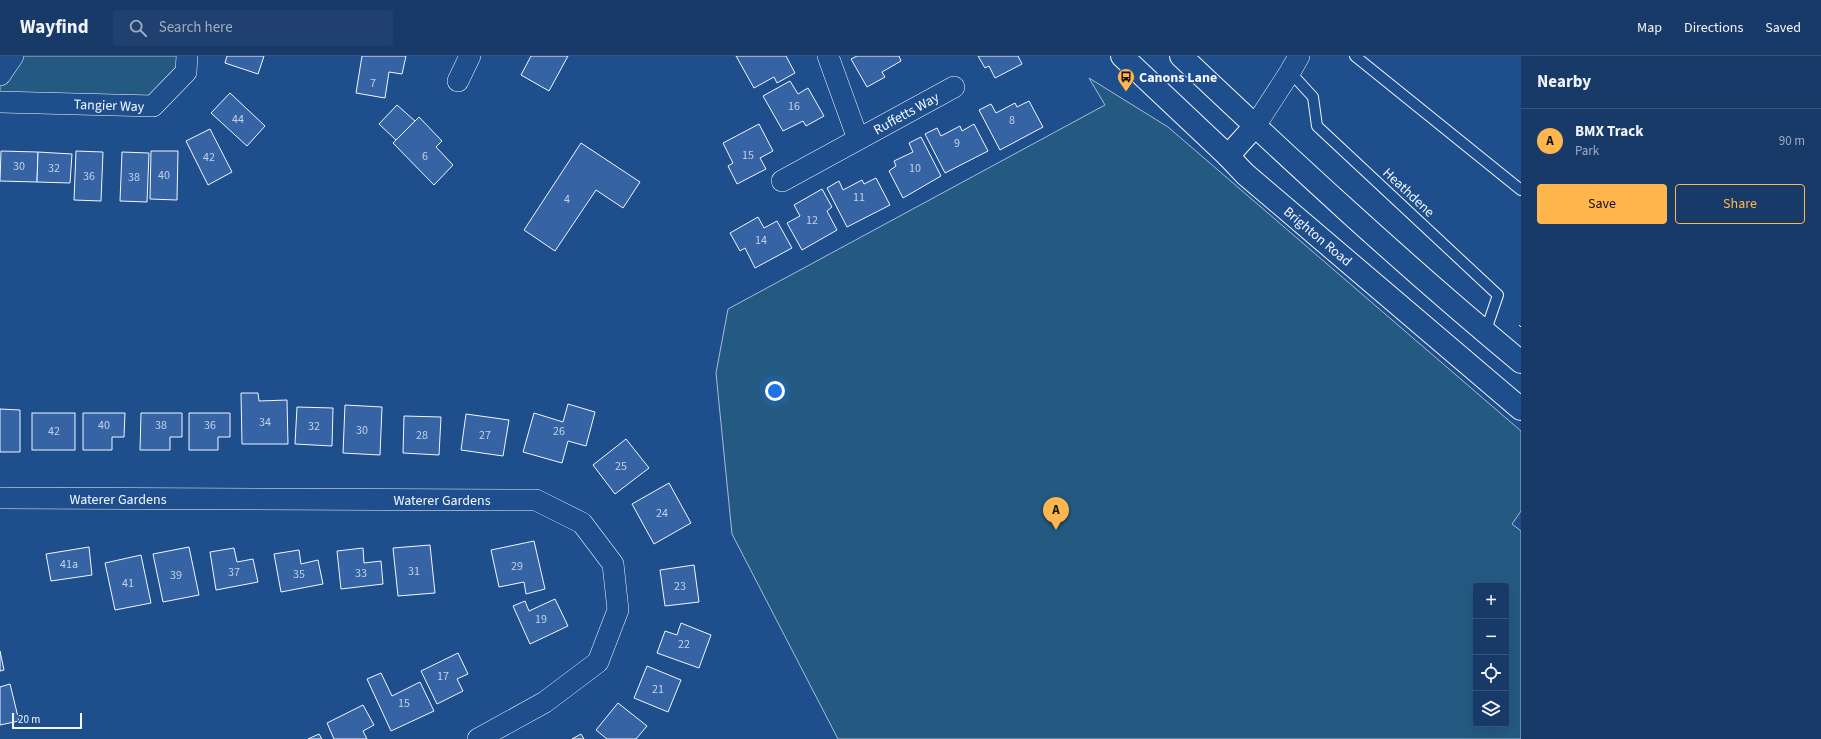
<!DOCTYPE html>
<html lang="en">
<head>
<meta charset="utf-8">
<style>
  :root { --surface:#173a69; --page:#20416f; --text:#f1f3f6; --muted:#9eadc0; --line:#36547d; --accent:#ffb74d }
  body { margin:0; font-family:"Source Sans 3",sans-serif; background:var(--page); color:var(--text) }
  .controls { position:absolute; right:12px; bottom:12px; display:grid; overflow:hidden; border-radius:4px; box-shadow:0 4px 16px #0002 }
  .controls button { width:36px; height:36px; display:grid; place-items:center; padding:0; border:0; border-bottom:1px solid var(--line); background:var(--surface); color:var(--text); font:20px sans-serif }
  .scale { position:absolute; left:12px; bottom:10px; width:70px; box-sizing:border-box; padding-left:4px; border:2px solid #f2f6ff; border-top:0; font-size:11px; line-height:14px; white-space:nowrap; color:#f2f6ff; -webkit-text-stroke:3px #1f4e8c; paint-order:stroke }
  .you { position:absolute; left:775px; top:335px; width:14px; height:14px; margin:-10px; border:3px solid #fff; border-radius:50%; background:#1a73e8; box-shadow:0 0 0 6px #1a73e833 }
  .badge { display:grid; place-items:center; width:26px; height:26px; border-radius:50%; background:var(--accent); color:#111; font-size:13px; font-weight:700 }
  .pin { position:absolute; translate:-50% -33px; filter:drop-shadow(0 1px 2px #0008) }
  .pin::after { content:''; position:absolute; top:21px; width:14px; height:12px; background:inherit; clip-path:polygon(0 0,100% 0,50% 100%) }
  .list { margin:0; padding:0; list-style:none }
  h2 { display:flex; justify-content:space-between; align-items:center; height:52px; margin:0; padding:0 16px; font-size:17px }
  h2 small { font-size:13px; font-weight:400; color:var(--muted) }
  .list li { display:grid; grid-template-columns:26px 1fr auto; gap:12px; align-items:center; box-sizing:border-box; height:64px; padding:0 16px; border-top:1px solid var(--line) }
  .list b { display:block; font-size:15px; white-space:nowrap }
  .list p { margin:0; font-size:13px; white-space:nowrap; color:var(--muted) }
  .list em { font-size:13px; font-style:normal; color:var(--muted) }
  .actions { display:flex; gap:8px; padding:12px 16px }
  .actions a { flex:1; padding:9px 0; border:1px solid var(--accent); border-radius:4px; text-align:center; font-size:14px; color:var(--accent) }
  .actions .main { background:var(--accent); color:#111 }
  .icon { flex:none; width:22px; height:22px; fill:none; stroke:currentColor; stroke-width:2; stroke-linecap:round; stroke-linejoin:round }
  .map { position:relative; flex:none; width:1521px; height:683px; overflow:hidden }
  header { display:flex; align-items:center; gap:24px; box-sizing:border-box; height:56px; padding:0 20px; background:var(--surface); border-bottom:1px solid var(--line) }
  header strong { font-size:19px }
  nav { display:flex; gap:22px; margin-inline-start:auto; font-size:14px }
  .search { width:280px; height:36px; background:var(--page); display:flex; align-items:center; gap:10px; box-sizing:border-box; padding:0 14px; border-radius:4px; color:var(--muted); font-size:15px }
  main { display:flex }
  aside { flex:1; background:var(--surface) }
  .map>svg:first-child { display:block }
</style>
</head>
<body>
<header>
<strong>Wayfind</strong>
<div class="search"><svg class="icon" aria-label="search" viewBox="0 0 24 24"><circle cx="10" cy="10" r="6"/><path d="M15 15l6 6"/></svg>Search here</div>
<nav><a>Map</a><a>Directions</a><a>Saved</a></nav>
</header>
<main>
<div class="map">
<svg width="1521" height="683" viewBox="0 0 1521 683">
  <rect width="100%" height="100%" fill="#1f4e8c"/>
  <g fill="#245a82" stroke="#a8bbd7" fill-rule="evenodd">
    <path d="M13,0h174l-34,50 -153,-4v-27z"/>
    <path d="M1089,22l79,49 353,304v80l-9,13 9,7v208h-683l-106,-205 -16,-161 12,-64 377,-204zM1476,530h30v138h-30z"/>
  </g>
  <g fill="#3563a3" stroke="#f2f6ff">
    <path d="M227,0h37l-6,18 -33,-11z"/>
    <path d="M362,0h44l-4,18 -13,-2 -4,26 -29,-5z"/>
    <path d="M531,0h37l-19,35 -28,-16z"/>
    <path d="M736,0h50l9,17 -18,10 -3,-6 -20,11z"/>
    <path d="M857,0h42l2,5 -19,11 3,5 -18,10 -16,-28z"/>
    <path d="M978,0h40l4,8 -27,14 -6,-12 -4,2z"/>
    <path d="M790,25l8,13 10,-6 16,28 -18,10 -3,-5 -20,10 -20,-35z"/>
    <path d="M230,37l35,33 -18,20 -36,-33z"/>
    <path d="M1029,45l14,26 -43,23 -21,-40 12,-6 5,9 19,-10 2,4z"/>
    <path d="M397,49l18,16 -19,19 -17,-16z"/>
    <path d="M419,61l23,24 -6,6 17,18 -19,20 -41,-42z"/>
    <path d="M759,68l14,27 -13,7 6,11 -29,15 -9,-18 5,-3 -10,-20z"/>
    <path d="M974,68l14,27 -43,22 -20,-39 12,-6 4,8 19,-10 2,5z"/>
    <path d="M210,73l22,43 -24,13 -22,-44z"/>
    <path d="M921,81l20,39 -38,22 -14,-27 7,-5 -2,-5 19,-9 -4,-9z"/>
    <path d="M581,87l59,39 -17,26 -27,-18 -41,61 -31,-21z"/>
    <path d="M1,95l37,1 -1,30 -37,-1z"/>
    <path d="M76,95l27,1 -2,49 -27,-1z"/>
    <path d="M151,95h27l-1,49 -27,-1z"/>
    <path d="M38,96l34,2 -2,29 -33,-1z"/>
    <path d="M122,96l27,1 -2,49 -27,-1z"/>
    <path d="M876,122l14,27 -43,22 -20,-39 12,-7 4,9 19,-10 2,4z"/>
    <path d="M822,133l10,18 -5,4 10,19 -35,20 -15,-27 13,-7 -6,-11z"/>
    <path d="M758,161l6,11 13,-7 15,27 -37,20 -10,-20 -5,3 -10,-18z"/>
    <path d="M241,337h17l1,8 28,-1 1,44h-46z"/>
    <path d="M568,348l27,8 -9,34 -18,-5 -6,22 -39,-11 11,-39 29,9z"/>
    <path d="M345,349l37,2 -2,48 -37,-2z"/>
    <path d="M297,351l36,1 -1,38 -37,-2z"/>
    <path d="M0,353l20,1v42h-20z"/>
    <rect x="32" y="357" width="43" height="37"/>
    <path d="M83,357h42l-1,24h-12v13h-29z"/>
    <path d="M141,357h41v24h-12v13h-30z"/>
    <path d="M189,357h41v24h-12v13h-29z"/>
    <path d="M466,358l43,6 -6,36 -42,-6z"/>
    <path d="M404,360l37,1 -2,38 -36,-2z"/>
    <path d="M626,383l23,29 -34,26 -22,-29z"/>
    <path d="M669,427l22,40 -37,21 -22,-40z"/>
    <path d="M534,485l11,48 -19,5 -2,-12 -25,5 -8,-37z"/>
    <path d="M430,489l5,48 -37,3 -5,-48z"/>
    <path d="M89,491l3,28 -41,6 -5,-27z"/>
    <path d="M189,491l10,48 -36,7 -10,-48z"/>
    <path d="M234,492l3,14 16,-3 5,23 -42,8 -6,-38z"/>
    <path d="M363,492l1,15 17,-2 2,23 -42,5 -4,-38z"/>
    <path d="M299,494l2,14 17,-4 5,24 -42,8 -7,-38z"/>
    <path d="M141,499l10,48 -36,7 -10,-47z"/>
    <path d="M694,509l5,37 -34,4 -5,-36z"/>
    <path d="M555,543l13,27 -38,18 -17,-38 12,-5 4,10z"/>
    <path d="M681,567l30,12 -12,33 -42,-15 8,-22 12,4z"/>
    <path d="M0,595l4,19 -4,1z"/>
    <path d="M458,597l10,21 -11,5 6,12 -26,13 -16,-33z"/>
    <path d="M647,610l34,14 -13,32 -34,-14z"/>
    <path d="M381,617l11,23 28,-14 14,29 -43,20 -24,-52z"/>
    <path d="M10,628l9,37 -19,4v-38z"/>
    <path d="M618,647l29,23 -11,13h-29l-11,-9z"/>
    <path d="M363,649l11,20 -11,6 4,8h-33l-7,-16z"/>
    <path d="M319,678l3,5h-14z"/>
    <path d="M581,678l3,5h-12z"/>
  </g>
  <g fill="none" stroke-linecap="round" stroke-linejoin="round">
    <defs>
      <g id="service">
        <path d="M1355,0l166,134"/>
        <path d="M1290,16l23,25 4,29 181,169 -13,38"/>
      </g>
      <g id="minor">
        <path d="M828,0l30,83"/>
        <path d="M0,19l13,-19"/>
        <path d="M458,25l12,-25"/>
        <path d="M0,46l153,4 33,-34 1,-16"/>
        <path d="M1255,70l35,-54 9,-16"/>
        <path d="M782,125l172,-94"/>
        <path d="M0,442l536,2 46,23 31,41 5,46 -20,52 -53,40 -67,37"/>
      </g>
      <g id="trunk">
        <path d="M1122,0l106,100 17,18 276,235"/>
        <path d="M1181,0c111,105 223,209 340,306"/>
        <path d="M1228,100l27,-30"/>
      </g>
    </defs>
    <use href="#service" stroke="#f2f6ff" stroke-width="12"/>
    <use href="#minor" stroke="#f2f6ff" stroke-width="22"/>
    <use href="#trunk" stroke="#f2f6ff" stroke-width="24"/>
    <use href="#service" stroke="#1f4e8c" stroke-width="10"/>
    <use href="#minor" stroke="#1f4e8c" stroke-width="21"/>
    <use href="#trunk" stroke="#1f4e8c" stroke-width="22"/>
    <path stroke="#f2f6ff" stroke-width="1" stroke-dasharray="5 2" stroke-linecap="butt" d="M1519,269l2,2"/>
  </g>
  <defs>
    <symbol id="bus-pin" viewBox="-11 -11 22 30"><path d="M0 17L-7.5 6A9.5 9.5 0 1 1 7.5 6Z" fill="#ffb74d" stroke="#1f4e8c"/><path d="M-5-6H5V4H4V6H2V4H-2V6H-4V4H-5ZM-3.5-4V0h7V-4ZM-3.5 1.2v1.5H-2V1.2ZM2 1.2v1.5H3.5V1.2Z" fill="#111"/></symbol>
  </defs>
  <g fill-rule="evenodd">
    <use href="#bus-pin" x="1116" y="11" width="20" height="27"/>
  </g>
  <g text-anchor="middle" stroke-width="3" stroke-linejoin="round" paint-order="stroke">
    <g font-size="12" fill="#c3d1e8">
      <text x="373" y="31">7</text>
      <text x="794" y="54">16</text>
      <text x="238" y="67">44</text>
      <text x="1012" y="68">8</text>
      <text x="957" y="91">9</text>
      <text x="748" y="103">15</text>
      <text x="425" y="104">6</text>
      <text x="209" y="105">42</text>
      <text x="19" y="114">30</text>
      <text x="54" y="116">32</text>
      <text x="915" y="116">10</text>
      <text x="164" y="123">40</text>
      <text x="89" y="124">36</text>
      <text x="134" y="125">38</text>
      <text x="859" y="145">11</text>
      <text x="567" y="147">4</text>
      <text x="812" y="168">12</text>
      <text x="761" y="188">14</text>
      <text x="265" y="370">34</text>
      <text x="104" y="373">40</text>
      <text x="161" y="373">38</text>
      <text x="210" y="373">36</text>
      <text x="314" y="374">32</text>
      <text x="362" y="378">30</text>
      <text x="54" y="379">42</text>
      <text x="559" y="379">26</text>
      <text x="422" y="383">28</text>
      <text x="485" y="383">27</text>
      <text x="621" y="414">25</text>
      <text x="662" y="461">24</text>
      <text x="69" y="512">41a</text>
      <text x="517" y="514">29</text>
      <text x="414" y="519">31</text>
      <text x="234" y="520">37</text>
      <text x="361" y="521">33</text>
      <text x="299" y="522">35</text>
      <text x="176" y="523">39</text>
      <text x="128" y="531">41</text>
      <text x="680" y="534">23</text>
      <text x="541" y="567">19</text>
      <text x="684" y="592">22</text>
      <text x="443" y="624">17</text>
      <text x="658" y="637">21</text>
      <text x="404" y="651">15</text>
    </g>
    <g font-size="14" font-weight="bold" fill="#f2f6ff" stroke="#1f4e8c" text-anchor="start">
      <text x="1139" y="26">Canons Lane</text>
    </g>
    <g font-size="14" fill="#f2f6ff" stroke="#1f4e8c">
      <text transform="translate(109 49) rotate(2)" y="5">Tangier Way</text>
      <text transform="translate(906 57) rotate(-29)" y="5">Ruffetts Way</text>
      <text transform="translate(1409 136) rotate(43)" y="5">Heathdene</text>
      <text transform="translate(1318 180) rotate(40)" y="5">Brighton Road</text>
      <text x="118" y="448">Waterer Gardens</text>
      <text x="442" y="449">Waterer Gardens</text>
    </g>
  </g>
</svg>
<div class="controls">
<button>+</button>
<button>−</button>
<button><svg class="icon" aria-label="locate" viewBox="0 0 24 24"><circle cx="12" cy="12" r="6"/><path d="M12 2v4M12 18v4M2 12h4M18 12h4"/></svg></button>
<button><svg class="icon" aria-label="layers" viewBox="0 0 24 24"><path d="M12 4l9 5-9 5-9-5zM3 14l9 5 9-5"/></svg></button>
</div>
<div class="scale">20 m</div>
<div class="you"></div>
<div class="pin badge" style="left:1056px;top:474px">A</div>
</div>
<aside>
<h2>Nearby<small></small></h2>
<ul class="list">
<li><span class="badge">A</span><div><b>BMX Track</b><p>Park</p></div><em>90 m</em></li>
</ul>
<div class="actions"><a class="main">Save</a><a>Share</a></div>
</aside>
</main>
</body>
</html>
